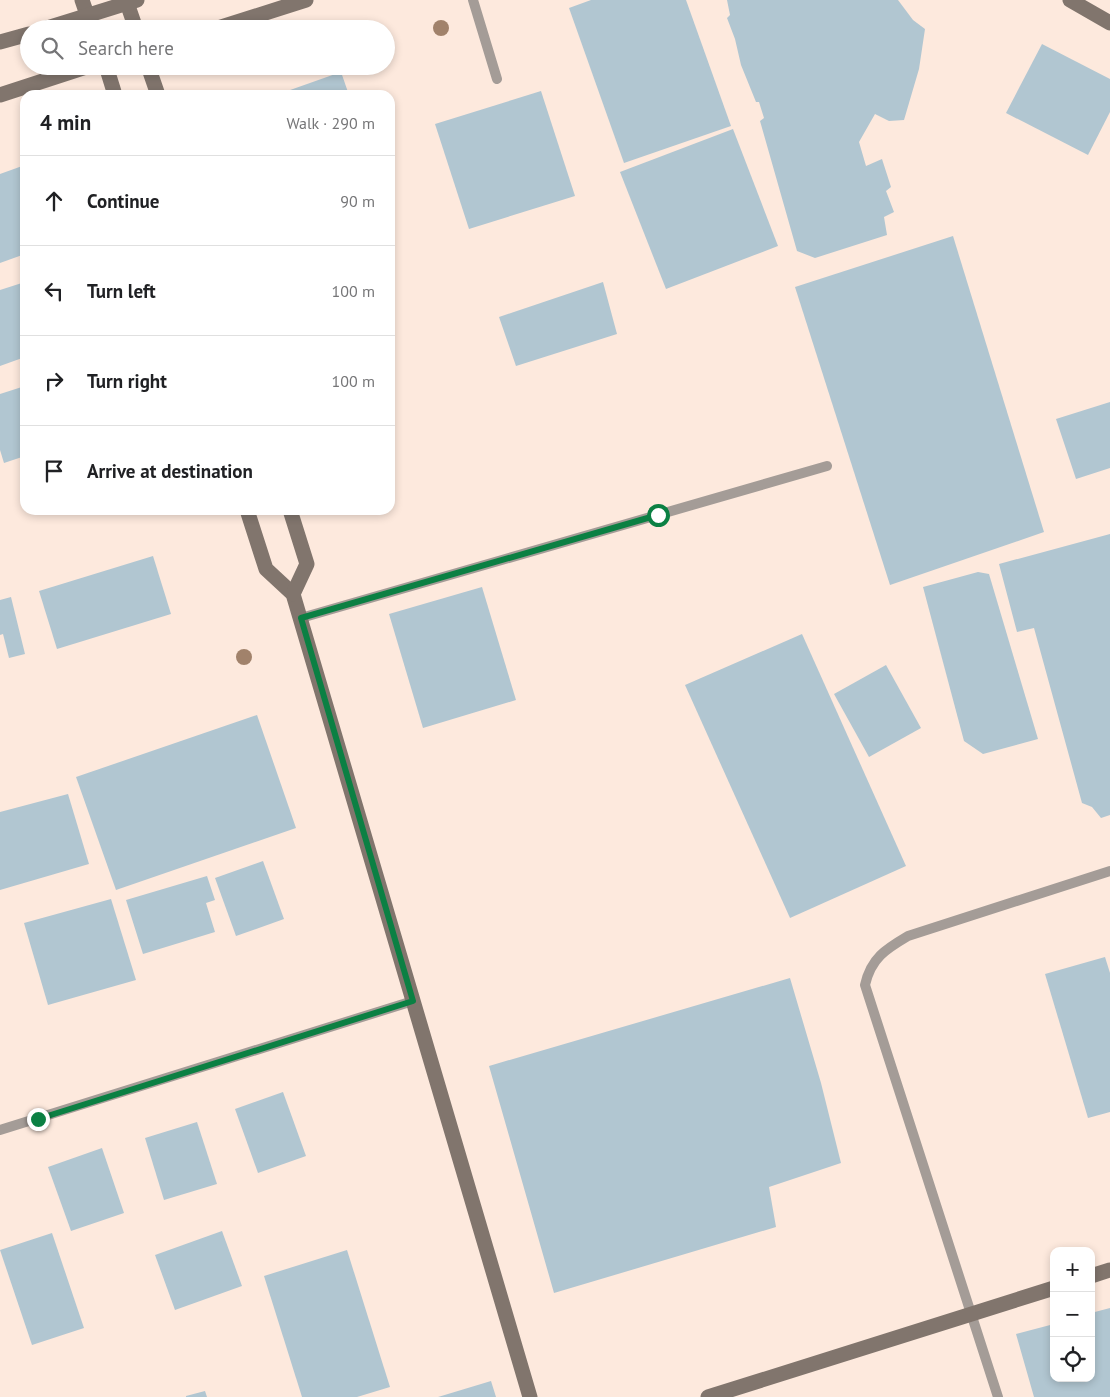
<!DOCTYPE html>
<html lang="en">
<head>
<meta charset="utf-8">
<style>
  :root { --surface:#fff; --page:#f2f2f2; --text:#202124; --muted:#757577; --line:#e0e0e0 }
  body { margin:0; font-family:"PT Sans",sans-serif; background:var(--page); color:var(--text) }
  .controls { position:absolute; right:15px; bottom:15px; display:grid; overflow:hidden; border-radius:10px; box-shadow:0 2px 8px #0003 }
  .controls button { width:45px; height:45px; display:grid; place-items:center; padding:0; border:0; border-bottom:1px solid var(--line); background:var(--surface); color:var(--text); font:25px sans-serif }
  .stop { position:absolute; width:15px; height:15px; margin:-11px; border:4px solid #0b8043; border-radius:50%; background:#fff }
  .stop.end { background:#0b8043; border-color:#fff; box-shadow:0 1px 5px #0008 }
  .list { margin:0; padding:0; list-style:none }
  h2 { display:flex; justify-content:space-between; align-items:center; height:65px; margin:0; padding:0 20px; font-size:21px }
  h2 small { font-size:16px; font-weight:400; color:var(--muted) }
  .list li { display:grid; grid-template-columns:32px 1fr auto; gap:15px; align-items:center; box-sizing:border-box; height:90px; padding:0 20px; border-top:1px solid var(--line) }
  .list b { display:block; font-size:19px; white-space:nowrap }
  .list em { font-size:16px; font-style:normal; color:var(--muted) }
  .icon { flex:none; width:28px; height:28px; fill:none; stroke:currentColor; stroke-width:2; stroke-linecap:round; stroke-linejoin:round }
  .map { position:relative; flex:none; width:1110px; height:1397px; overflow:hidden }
  .search { position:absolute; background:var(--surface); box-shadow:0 2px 8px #0003; left:20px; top:20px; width:375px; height:55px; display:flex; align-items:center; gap:12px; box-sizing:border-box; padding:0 18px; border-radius:28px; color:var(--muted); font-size:19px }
  .panel { position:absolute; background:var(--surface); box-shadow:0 2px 8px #0003; left:20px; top:90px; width:375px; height:425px; border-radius:15px }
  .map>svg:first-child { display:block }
</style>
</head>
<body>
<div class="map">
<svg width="1110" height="1397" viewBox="0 0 1110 1397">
  <rect width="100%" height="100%" fill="#fde9dd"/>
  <g fill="#b1c6d1">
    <path d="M591,0h95l45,126 -107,37 -55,-155z"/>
    <path d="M727,0h171l15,20 12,9 -6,40 -15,51 -15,1 -14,-7 -16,28 7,24 16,-7 9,28 -5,4 8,21 -10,5 3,18 -72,23 -18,-7 -37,-130 4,-3 -5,-16h-3l-15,-37 -6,-26 -8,-21 3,-3z"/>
    <path d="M1042,44l68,35v33l-22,43 -82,-42z"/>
    <path d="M341,72l8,23h-73z"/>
    <path d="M541,91l34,105 -106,33 -34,-105z"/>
    <path d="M733,129l45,117 -112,43 -46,-117z"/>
    <path d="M25,165v89l-25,9v-89z"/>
    <path d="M953,236l91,296 -154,53 -95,-298z"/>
    <path d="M25,282v75l-25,9v-76z"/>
    <path d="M603,282l14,52 -101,32 -17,-49z"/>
    <path d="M25,386v70l-21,7 -4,-13v-56z"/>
    <path d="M1110,402v66l-34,11 -20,-60z"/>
    <path d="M1110,534v281l-9,3 -9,-11 -10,-4 -48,-175 -17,4 -18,-68z"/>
    <path d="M153,556l18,58 -114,35 -18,-58z"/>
    <path d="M978,572l11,2 49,165 -55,15 -19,-13 -41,-154z"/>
    <path d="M482,587l34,113 -93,28 -34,-114z"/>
    <path d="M11,597l14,57 -16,4 -6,-24 -3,1v-35z"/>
    <path d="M802,634l104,232 -116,52 -105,-233z"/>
    <path d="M886,665l35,63 -52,29 -35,-63z"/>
    <path d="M257,715l39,113 -180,62 -40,-113z"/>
    <path d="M68,794l21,70 -89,26v-78z"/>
    <path d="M263,861l21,58 -48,17 -21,-58z"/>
    <path d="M207,876l8,24 -9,3 9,29 -72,22 -17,-54z"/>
    <path d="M111,899l25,81 -88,25 -24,-82z"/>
    <path d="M1105,957l5,16v139l-22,6 -43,-144z"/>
    <path d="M790,978l31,105 20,80 -72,24 7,40 -222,66 -65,-227z"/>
    <path d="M283,1092l23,64 -48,17 -23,-64z"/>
    <path d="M197,1122l20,62 -53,16 -19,-62z"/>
    <path d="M102,1148l22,65 -53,18 -23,-64z"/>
    <path d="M222,1231l20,55 -67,24 -20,-55z"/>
    <path d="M52,1233l32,95 -52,17 -32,-95z"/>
    <path d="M347,1250l43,137 -33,10h-55l-38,-121z"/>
    <path d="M1110,1308v89h-76l-18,-63 38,-10v54h37v-65z"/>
    <path d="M491,1381l5,16h-58z"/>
    <path d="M205,1391l2,6h-21v-1z"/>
  </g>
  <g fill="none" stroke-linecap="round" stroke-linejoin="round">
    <g stroke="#a49c97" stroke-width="10">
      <path d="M473,0l24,79"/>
      <path d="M301,618l526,-152"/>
      <path d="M0,1130l413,-129"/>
      <path d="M998,1397l-133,-412c6,-27 21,-36 43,-49l202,-65"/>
    </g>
    <g stroke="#81756d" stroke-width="15">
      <path d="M82,0l10,29"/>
      <path d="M126,0l10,29"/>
      <path d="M1070,0l40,23"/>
      <path d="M44,29l93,-29"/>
      <path d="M215,29l91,-29"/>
      <path d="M0,42l29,-8"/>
      <path d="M106,66l9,29"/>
      <path d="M148,66l10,29"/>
      <path d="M0,95l89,-29"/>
      <path d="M247,510l19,59 27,25 237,803"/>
      <path d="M290,510l17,54 -14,30"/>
      <path d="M1091,1276l19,-6"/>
      <path d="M708,1397l346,-109"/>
    </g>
  </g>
  <g fill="#a1826b">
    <circle cx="441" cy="28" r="8"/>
    <circle cx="244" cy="657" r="8"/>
  </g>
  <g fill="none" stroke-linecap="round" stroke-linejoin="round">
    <path stroke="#0b8043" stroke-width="6" d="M38,1119l375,-118 -112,-383 357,-103"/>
  </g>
</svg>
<div class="controls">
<button>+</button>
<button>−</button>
<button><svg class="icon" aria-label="locate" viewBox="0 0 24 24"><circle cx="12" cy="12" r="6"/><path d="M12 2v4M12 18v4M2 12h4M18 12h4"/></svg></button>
</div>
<div class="stop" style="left:658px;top:515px"></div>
<div class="stop end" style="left:38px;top:1119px"></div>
<div class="search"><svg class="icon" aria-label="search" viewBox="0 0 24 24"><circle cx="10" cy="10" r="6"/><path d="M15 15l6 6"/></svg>Search here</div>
<section class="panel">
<h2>4 min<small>Walk · 290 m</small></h2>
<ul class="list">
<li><svg class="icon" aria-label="ahead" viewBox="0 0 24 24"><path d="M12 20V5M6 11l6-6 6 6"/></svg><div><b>Continue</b></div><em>90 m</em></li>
<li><svg class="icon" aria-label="left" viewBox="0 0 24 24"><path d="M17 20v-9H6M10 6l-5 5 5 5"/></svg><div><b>Turn left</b></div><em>100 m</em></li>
<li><svg class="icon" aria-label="right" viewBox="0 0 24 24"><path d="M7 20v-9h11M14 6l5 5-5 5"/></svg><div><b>Turn right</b></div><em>100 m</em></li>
<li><svg class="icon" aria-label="arrive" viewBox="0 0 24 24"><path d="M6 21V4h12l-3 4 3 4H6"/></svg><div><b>Arrive at destination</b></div></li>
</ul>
</section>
</div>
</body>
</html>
